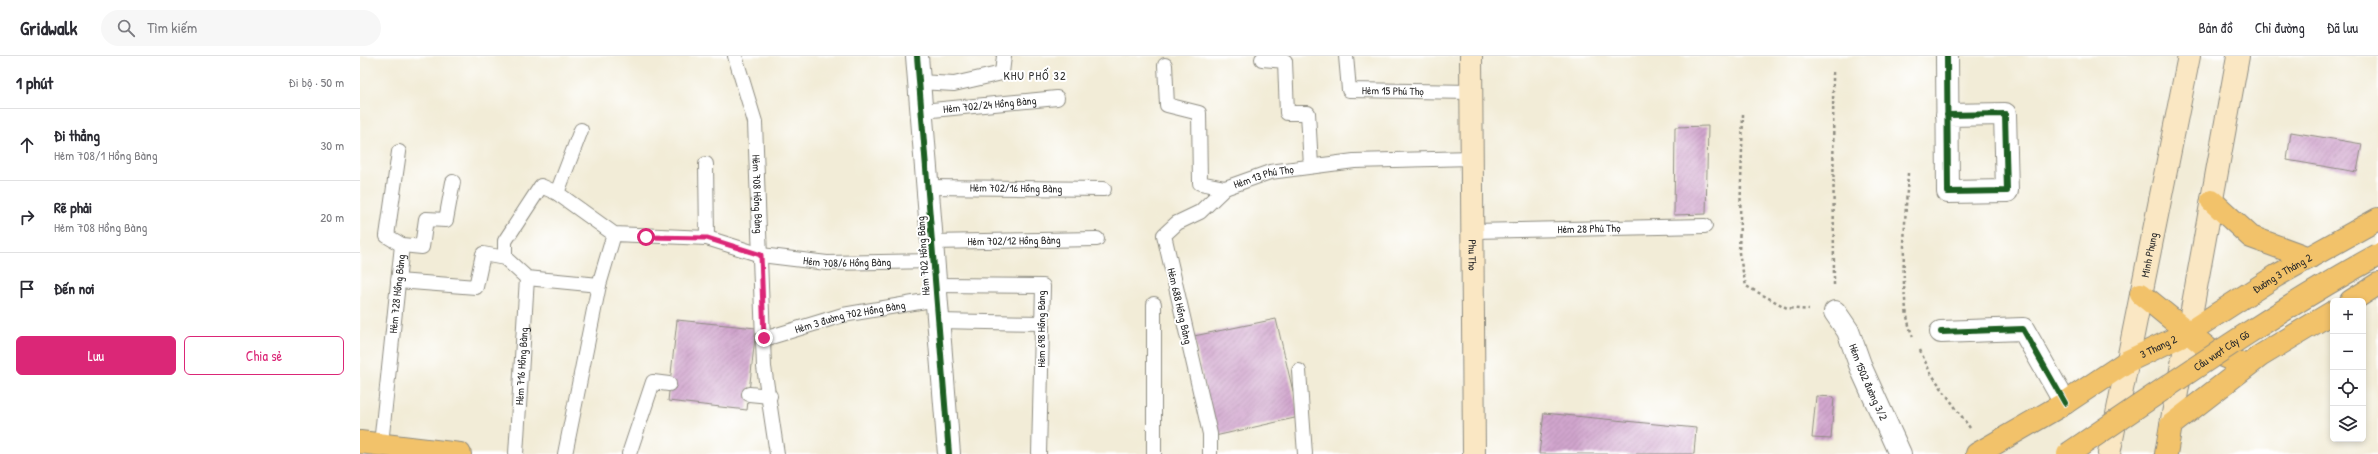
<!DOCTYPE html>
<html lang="vi">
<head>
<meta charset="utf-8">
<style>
  :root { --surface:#fff; --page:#f7f7f7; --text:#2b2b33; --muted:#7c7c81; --line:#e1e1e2; --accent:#db2777 }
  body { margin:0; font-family:"Patrick Hand",sans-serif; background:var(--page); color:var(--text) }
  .controls { position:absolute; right:12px; bottom:12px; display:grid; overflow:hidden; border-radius:6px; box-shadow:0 2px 6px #0003 }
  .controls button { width:36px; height:36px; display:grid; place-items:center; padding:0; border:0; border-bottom:1px solid var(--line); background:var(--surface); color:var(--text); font:20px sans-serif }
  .stop { position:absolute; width:12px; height:12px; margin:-9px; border:3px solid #db2777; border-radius:50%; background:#fff }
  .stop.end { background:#db2777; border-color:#fff; box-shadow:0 1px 4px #0008 }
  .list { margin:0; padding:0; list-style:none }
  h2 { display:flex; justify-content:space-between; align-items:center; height:52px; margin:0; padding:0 16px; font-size:17px }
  h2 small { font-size:13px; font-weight:400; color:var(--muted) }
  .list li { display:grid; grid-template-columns:26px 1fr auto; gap:12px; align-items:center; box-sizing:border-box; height:72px; padding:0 16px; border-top:1px solid var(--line) }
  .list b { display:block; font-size:15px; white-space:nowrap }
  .list p { margin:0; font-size:13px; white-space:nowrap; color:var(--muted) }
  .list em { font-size:13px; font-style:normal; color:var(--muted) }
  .actions { display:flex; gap:8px; padding:12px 16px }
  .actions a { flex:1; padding:9px 0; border:1px solid var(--accent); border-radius:6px; text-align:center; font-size:14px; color:var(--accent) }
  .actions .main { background:var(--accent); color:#fff }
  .icon { flex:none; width:22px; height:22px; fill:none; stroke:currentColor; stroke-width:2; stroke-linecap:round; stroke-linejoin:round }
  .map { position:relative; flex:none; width:2018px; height:398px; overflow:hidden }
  header { display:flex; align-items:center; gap:24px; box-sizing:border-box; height:56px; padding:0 20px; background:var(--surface); border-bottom:1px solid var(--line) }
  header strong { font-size:19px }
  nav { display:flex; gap:22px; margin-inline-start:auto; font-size:14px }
  .search { width:280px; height:36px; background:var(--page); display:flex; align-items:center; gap:10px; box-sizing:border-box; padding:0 14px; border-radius:22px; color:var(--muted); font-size:15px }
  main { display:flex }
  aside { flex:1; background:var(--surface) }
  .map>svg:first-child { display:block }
</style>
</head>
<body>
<header>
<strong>Gridwalk</strong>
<div class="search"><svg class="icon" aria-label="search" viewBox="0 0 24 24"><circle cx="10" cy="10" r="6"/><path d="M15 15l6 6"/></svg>Tìm kiếm</div>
<nav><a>Bản đồ</a><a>Chỉ đường</a><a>Đã lưu</a></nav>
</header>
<main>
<aside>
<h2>1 phút<small>Đi bộ · 50 m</small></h2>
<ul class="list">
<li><svg class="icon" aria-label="ahead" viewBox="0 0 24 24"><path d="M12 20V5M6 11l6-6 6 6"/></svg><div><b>Đi thẳng</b><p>Hẻm 708/1 Hồng Bàng</p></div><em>30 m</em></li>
<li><svg class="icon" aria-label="right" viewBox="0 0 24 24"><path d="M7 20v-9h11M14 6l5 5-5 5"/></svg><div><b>Rẽ phải</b><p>Hẻm 708 Hồng Bàng</p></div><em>20 m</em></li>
<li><svg class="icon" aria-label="arrive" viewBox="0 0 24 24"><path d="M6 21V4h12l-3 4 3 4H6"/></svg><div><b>Đến nơi</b></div></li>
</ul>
<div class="actions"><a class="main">Lưu</a><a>Chia sẻ</a></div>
</aside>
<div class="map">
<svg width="2018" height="398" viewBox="0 0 2018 398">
  <defs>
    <pattern id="building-hatch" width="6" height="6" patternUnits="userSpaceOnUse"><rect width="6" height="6" fill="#d1a6ce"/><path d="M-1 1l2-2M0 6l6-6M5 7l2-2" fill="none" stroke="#aa87a7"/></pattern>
  </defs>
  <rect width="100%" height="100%" fill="#fff"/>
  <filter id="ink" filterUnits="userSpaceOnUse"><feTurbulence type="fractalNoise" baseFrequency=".025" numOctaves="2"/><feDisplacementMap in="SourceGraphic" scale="8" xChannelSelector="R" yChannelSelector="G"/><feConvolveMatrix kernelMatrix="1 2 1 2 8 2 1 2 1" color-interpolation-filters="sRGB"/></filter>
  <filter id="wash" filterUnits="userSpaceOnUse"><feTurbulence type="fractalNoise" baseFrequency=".012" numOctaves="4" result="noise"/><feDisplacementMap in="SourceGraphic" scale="16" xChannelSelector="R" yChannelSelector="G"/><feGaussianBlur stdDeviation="0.9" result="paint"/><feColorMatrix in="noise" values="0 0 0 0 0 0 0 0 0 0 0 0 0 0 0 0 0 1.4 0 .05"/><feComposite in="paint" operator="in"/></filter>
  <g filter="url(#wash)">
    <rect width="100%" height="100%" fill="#f2ecd7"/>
    <g id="blocks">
      <g fill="url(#building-hatch)">
        <path d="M1348,70l-2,88 -32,1 1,-88z"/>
        <path d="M1931,76l71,12 -5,28 -70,-12z"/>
        <path d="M916,263l23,98 -84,19 -21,-100z"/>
        <path d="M317,264l79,8 -9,82 -79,-9z"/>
        <path d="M1456,340l18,1 -3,42 -19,-1z"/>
        <path d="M1184,357l152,15 -2,26h-155z"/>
      </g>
    </g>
  </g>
  <g filter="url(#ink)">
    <use href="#blocks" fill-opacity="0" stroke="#8e8c81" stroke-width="1"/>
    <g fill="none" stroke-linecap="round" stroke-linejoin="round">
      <defs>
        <g id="service">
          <path id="s1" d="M375,0l20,66 9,245 13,87"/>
          <path id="s2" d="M986,0l3,34 123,2"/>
          <path d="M902,3l23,2 2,52h21l3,53"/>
          <path id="s3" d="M805,9l2,40 32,8 1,70 25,5 45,-16 84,-11 118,-3"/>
          <path d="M559,26l35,2 48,-11 2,-17"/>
          <path id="s4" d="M562,55l135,-13"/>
          <path d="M346,108l1,74"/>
          <path id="s5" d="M568,131l176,2"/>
          <path d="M197,137l24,-63"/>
          <path id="s6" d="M1113,175l232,-5"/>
          <path id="s7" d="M254,178l-57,-41 -16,-7 -36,55v17l22,20 72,7 15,-51 93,4 54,17 66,8 107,-2"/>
          <path id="s8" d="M572,186l165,-3"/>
          <path d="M42,189l20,2 4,-28 20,1 7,-38"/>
          <path d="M38,225l78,6 7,-33 22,4"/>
          <path d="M575,229l108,1 -4,168"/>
          <path d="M578,265l104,2"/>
          <path id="s9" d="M404,283l79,-24 94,-16"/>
          <path d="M939,315l6,83"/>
          <path d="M389,338l21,2"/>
          <path id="s10" d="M21,388l21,-199 -15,-9 12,-84"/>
          <path id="s11" d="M156,398l11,-176"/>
          <path d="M205,398l34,-169"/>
          <path d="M269,398l24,-72 16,2"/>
          <path d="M794,398v-150"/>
          <path d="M850,398v-20l-46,-199 13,-12 23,-11 25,-24"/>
        </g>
        <g id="minor">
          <path d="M557,0l32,398"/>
          <path d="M1587,0l1,136 59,-1 -2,-77 -58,1"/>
          <path id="s12" d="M1475,256l13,19 14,39 38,84"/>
          <path d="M1581,276l82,-3 42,74"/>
        </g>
        <g id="secondary">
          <path id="s13" d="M1111,0l3,398"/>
          <path d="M1811,369l67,-369"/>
          <path id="s14" d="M1749,398l80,-398"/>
        </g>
        <g id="primary">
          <path d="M1852,145l39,36 58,21"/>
          <path d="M1781,238l70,57 35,15"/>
          <path d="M1991,245l27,-17"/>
          <path d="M0,386l100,12"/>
          <path id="s15" d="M1617,398l88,-51 63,-42 61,-29 87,-56 102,-57"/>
          <path d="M1806,398l5,-29 89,-69 73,-44"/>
        </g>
      </defs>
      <use href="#service" stroke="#8e8c81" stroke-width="16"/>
      <use href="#minor" stroke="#8e8c81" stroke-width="24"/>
      <use href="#secondary" stroke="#8e8c81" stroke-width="24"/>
      <use href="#primary" stroke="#8e8c81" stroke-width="24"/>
      <g stroke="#8e8c81" stroke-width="2.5" stroke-dasharray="3 3" stroke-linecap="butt">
        <path d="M1473,16l1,213"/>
        <path d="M1383,58l-4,139 7,33 41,22 22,2"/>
        <path d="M1548,117c-2,41 -11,128 5,164"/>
        <path d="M1560,294l10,22 40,56"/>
      </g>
      <use href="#service" stroke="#fff" stroke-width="14"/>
      <use href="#minor" stroke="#fff" stroke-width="22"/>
      <use href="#secondary" stroke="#fae7c3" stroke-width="22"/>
      <use href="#primary" stroke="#f2c26a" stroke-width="22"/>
      <defs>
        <g id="primary-bridge">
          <path id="s16" d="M1708,398c102,-69 202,-140 310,-199"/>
        </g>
      </defs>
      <use href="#primary-bridge" stroke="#8e8c81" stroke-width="24" stroke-linecap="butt"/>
      <use href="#primary-bridge" stroke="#f2c26a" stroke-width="22"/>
      <defs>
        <g id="cycleway">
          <path d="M557,0l32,398"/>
          <path d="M1587,0l1,136 59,-1 -2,-77 -58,1"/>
          <path d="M1581,276l82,-3 42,74"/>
        </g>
      </defs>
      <use href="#cycleway" stroke="#fff" stroke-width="8"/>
      <use href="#cycleway" stroke="#1b5e20" stroke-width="6"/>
    </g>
  </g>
  <g fill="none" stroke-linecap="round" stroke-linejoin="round" filter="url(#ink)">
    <path stroke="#db2777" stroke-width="5" d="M286,181l61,1 54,17 3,83"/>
  </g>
  <g text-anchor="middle" stroke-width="4" stroke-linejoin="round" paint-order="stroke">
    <g font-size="11" fill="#2b2b2b" stroke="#fff">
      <text dy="4" stroke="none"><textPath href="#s2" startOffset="78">Hẻm 15 Phú Thọ</textPath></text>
      <text dy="4" stroke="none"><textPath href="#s4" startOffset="68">Hẻm 702/24 Hồng Bàng</textPath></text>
      <text dy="4" stroke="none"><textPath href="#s3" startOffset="209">Hẻm 13 Phú Thọ</textPath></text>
      <text dy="4" stroke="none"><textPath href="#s5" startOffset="88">Hẻm 702/16 Hồng Bàng</textPath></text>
      <text dy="4" stroke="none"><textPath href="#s1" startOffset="141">Hẻm 708 Hồng Bàng</textPath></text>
      <text dy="4" stroke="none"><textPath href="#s6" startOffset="116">Hẻm 28 Phú Thọ</textPath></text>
      <text dy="4" stroke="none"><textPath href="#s8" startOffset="82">Hẻm 702/12 Hồng Bàng</textPath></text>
      <text dy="4" stroke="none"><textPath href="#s13" startOffset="199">Phu Tho</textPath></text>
      <text dy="4" stroke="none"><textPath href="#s14" startOffset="203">Minh Phụng</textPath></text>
      <text transform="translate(563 200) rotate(-94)" y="4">Hẻm 702 Hồng Bàng</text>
      <text dy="4" stroke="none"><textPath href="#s7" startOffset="562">Hẻm 708/6 Hồng Bàng</textPath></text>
      <text dy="4" stroke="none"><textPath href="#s15" startOffset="355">Đường 3 Tháng 2</textPath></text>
      <text dy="4" stroke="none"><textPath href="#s10" startOffset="151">Hẻm 728 Hồng Bàng</textPath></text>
      <text transform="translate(820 250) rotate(77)" y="4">Hẻm 688 Hồng Bàng</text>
      <text dy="4" stroke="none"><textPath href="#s9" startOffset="89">Hẻm 3 đường 702 Hồng Bàng</textPath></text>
      <text transform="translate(681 273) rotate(-90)" y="4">Hẻm 698 Hồng Bàng</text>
      <text dy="4" stroke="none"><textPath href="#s15" startOffset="211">3 Thang 2</textPath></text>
      <text dy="4" stroke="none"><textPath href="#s16" startOffset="185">Cầu vượt Cây Gõ</textPath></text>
      <text dy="4" stroke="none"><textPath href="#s11" startOffset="88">Hẻm 716 Hồng Bàng</textPath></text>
      <text dy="4" stroke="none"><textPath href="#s12" startOffset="78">Hẻm 1502 đường 3/2</textPath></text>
    </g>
    <g font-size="12" letter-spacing="1" fill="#2b2b2b" stroke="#fff">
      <text x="675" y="24">KHU PHỐ 32</text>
    </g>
  </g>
</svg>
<div class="controls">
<button>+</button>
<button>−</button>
<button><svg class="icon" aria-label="locate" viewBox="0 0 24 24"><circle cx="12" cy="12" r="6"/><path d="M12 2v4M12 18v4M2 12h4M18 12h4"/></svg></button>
<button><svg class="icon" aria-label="layers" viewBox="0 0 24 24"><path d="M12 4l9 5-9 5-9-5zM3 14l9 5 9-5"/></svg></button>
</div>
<div class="stop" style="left:286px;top:181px"></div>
<div class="stop end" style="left:404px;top:282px"></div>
</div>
</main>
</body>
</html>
